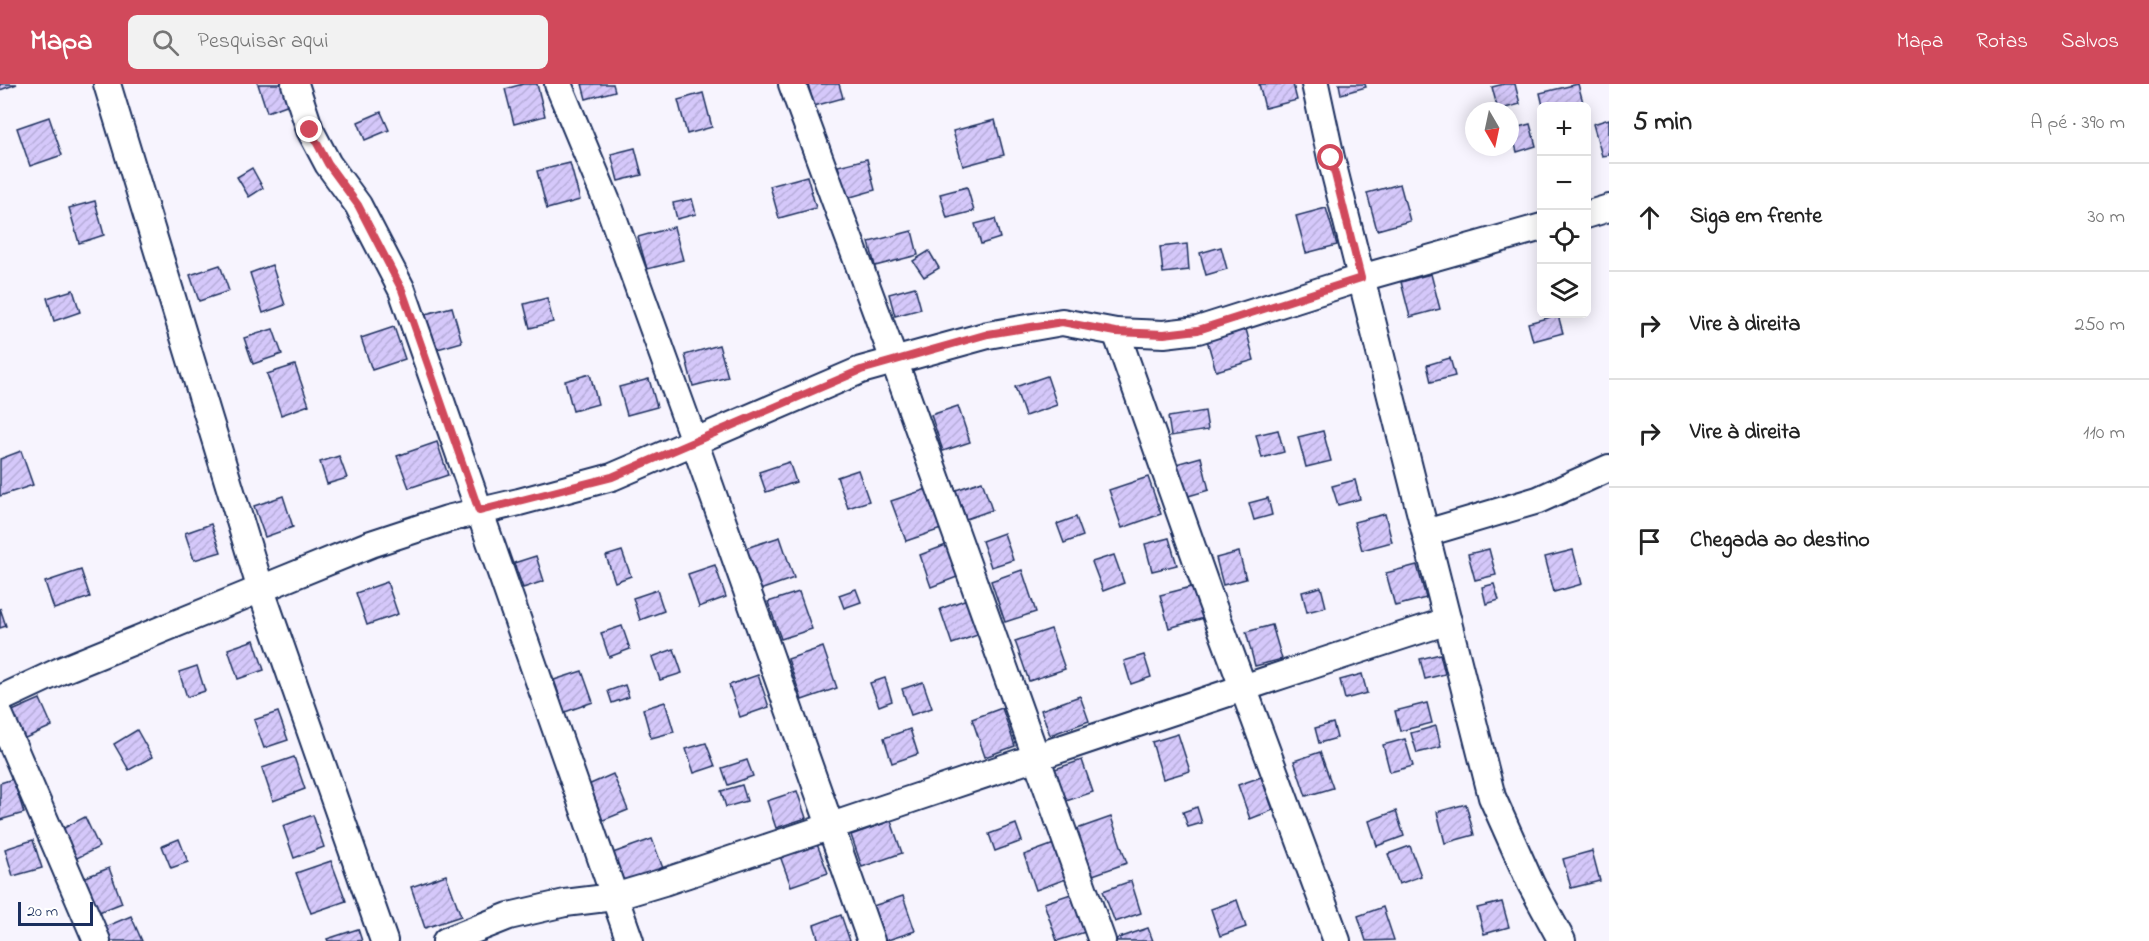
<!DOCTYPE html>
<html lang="pt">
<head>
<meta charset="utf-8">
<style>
  :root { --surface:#fff; --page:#f2f2f2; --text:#222; --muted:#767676; --line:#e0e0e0; --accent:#d1495b }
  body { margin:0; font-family:"Indie Flower",sans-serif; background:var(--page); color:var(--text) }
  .controls { position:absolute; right:18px; top:18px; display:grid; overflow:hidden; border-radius:9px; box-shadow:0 3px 15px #0003 }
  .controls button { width:54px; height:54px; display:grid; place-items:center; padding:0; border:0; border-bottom:2px solid var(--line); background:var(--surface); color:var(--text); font:30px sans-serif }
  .compass { position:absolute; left:1465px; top:18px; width:54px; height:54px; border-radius:50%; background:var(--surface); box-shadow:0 3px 15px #0003; rotate:171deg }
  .scale { position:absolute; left:18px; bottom:15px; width:75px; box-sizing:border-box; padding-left:6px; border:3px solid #1b2f5e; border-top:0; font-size:16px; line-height:21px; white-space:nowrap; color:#1b2f5e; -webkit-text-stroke:4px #fff; paint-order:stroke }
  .stop { position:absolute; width:18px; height:18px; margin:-14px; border:4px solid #d1495b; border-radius:50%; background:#fff }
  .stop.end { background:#d1495b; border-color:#fff; box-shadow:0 2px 6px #0008 }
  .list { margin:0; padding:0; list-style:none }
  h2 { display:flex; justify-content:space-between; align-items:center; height:78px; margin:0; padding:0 24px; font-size:26px }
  h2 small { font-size:20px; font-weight:400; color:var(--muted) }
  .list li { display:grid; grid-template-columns:39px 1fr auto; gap:18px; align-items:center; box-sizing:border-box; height:108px; padding:0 24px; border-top:2px solid var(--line) }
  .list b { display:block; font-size:22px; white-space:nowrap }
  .list em { font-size:20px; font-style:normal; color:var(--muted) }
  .icon { flex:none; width:33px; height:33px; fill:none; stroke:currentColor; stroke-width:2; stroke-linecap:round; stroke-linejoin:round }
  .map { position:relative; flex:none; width:1609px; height:857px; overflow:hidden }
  header { display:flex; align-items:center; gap:36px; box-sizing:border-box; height:84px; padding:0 30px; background:var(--accent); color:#fff }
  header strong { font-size:28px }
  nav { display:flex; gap:33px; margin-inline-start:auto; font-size:21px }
  .search { width:420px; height:54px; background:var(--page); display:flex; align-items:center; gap:15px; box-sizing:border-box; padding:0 21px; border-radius:9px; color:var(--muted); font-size:22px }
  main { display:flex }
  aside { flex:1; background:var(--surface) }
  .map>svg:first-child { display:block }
</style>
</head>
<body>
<header>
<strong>Mapa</strong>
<div class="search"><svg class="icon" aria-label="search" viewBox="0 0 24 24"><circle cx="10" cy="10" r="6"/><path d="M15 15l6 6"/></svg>Pesquisar aqui</div>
<nav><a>Mapa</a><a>Rotas</a><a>Salvos</a></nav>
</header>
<main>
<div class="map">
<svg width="1609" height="857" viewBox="0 0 1609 857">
  <defs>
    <pattern id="building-hatch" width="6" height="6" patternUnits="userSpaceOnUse" patternTransform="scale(1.5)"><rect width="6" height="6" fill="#d5c8fa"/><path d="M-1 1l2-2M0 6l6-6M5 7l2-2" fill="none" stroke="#b6acd9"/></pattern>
  </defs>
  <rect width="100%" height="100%" fill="#f7f4fe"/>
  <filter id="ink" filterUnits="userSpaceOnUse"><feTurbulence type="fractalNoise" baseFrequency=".0167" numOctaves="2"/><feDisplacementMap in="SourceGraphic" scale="12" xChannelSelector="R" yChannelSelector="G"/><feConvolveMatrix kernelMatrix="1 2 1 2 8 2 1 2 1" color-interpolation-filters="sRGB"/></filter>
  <g filter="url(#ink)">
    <g fill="url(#building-hatch)" stroke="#1b2f5e" stroke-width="1.5">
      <path d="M0,0h17l-17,6z"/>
      <path d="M258,0h30l7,18 -28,10z"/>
      <path d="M523,0h14l8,32 -31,8 -9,-35z"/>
      <path d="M582,0h31l2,7 -29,8z"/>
      <path d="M808,0h31l4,14 -29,8z"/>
      <path d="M1259,0h34l4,16 -32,8z"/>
      <path d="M1339,0h26l1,3 -25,7z"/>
      <path d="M1504,0h11l5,20 -22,6 -6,-23z"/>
      <path d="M1578,0l6,22h-41l-3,-13z"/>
      <path d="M703,9l9,34 -25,7 -9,-34z"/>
      <path d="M381,28l8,18 -24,10 -7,-18z"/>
      <path d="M49,33l13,38 -32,11 -13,-38z"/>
      <path d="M1609,35v36l-7,1 -9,-32z"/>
      <path d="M995,36l9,35 -41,11 -10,-35z"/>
      <path d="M1530,40l6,22 -19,6 -6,-23z"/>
      <path d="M635,64l7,27 -24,6 -7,-27z"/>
      <path d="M867,75l8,31 -28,8 -9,-32z"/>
      <path d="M570,79l10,37 -33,9 -10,-38z"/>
      <path d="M252,84l11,20 -14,9 -12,-20z"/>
      <path d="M807,92l9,32 -37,10 -9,-32z"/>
      <path d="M1400,100l10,37 -33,9 -10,-37z"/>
      <path d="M967,103l7,24 -27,7 -7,-24z"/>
      <path d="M692,115l4,15 -19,5 -4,-16z"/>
      <path d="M95,117l9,34 -25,8 -10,-35z"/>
      <path d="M1326,124l11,37 -31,8 -10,-37z"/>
      <path d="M995,135l5,19 -19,6 -6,-20z"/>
      <path d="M674,143l9,33 -36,9 -9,-32z"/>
      <path d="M912,147l6,24 -43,11 -6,-24z"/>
      <path d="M1187,160l2,26 -26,3 -3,-26z"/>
      <path d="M1221,163l6,22 -21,6 -6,-22z"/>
      <path d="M929,167l10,17 -15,9 -11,-16z"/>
      <path d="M220,181l9,26 -30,10 -9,-26z"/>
      <path d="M272,181l13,40 -22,8 -13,-40z"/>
      <path d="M1431,190l9,35 -30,8 -9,-35z"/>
      <path d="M915,203l6,22 -26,7 -6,-22z"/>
      <path d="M73,206l7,22 -26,9 -7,-23z"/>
      <path d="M547,214l6,24 -23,6 -6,-24z"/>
      <path d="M452,223l10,35 -35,10 -9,-36z"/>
      <path d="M1558,231l5,18 -30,8 -5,-18z"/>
      <path d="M394,243l11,32 -33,11 -11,-32z"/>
      <path d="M273,245l9,25 -29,10 -9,-26z"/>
      <path d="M1246,245l8,31 -38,11 -9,-31z"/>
      <path d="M719,261l9,32 -35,9 -8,-31z"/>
      <path d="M1450,274l5,18 -24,6 -4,-17z"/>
      <path d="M295,281l14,40 -28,10 -14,-41z"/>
      <path d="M590,290l8,30 -25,7 -8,-30z"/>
      <path d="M1047,292l10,29 -32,11 -10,-29z"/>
      <path d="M649,295l8,28 -30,8 -8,-28z"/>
      <path d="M958,322l12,36 -27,9 -12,-36z"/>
      <path d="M1205,327l3,19 -37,6 -3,-19z"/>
      <path d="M1278,346l6,22 -22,6 -6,-23z"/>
      <path d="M1323,347l8,30 -25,6 -8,-30z"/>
      <path d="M437,358l11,33 -39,13 -12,-32z"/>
      <path d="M21,367l12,34 -33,11v-37z"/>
      <path d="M339,372l8,22 -20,6 -7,-22z"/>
      <path d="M1201,373l8,33 -24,7 -9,-33z"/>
      <path d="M789,378l7,20 -30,10 -7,-20z"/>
      <path d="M858,386l11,31 -21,7 -11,-31z"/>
      <path d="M1148,393l13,37 -39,14 -13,-38z"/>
      <path d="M1355,396l5,19 -22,6 -6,-19z"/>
      <path d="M982,397l10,29 -26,9 -10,-29z"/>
      <path d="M930,404l14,40 -38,13 -15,-40z"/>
      <path d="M283,412l10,31 -28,10 -11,-31z"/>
      <path d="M1268,414l4,17 -18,5 -5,-17z"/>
      <path d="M1385,430l7,28 -30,8 -8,-28z"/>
      <path d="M1076,433l7,19 -19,7 -7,-19z"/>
      <path d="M211,440l10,28 -27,8 -9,-27z"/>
      <path d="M1004,449l9,27 -22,7 -9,-26z"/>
      <path d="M780,453l14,41 -34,12 -14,-42z"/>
      <path d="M1169,454l8,27 -25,6 -7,-27z"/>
      <path d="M946,461l11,32 -26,10 -11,-32z"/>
      <path d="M1489,465l7,26 -21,5 -7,-26z"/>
      <path d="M1573,466l9,34 -28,8 -9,-35z"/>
      <path d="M622,467l9,25 -16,6 -9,-26z"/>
      <path d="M1239,468l7,27 -23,6 -7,-27z"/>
      <path d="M1114,471l10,28 -21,8 -11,-29z"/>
      <path d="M536,472l8,25 -21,7 -9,-25z"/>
      <path d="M715,481l11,32 -27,10 -11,-33z"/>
      <path d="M1417,481l9,33 -31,8 -9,-33z"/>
      <path d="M81,486l9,27 -36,12 -9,-27z"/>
      <path d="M1022,486l14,42 -31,10 -14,-41z"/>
      <path d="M387,498l11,32 -31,11 -11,-32z"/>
      <path d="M1494,500l5,16 -13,4 -4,-17z"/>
      <path d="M1195,502l9,32 -35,10 -9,-33z"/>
      <path d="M1321,503l5,20 -19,5 -5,-20z"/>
      <path d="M856,505l5,13 -17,6 -5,-13z"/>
      <path d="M657,506l7,21 -24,9 -7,-22z"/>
      <path d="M799,508l13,37 -31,10 -13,-37z"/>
      <path d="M967,515l13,35 -28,10 -12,-35z"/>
      <path d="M0,524l6,18 -6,2z"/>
      <path d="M1272,541l10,34 -27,7 -9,-34z"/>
      <path d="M622,542l8,23 -21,8 -8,-24z"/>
      <path d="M1051,545l14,40 -36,12 -14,-40z"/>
      <path d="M254,556l10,30 -26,9 -10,-30z"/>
      <path d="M823,563l14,41 -35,12 -14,-41z"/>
      <path d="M674,565l8,24 -22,7 -8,-23z"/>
      <path d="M1440,570l5,20 -20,5 -5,-20z"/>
      <path d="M1144,571l7,22 -20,7 -7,-23z"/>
      <path d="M197,582l8,25 -18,6 -8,-25z"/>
      <path d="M582,587l11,31 -28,10 -11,-32z"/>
      <path d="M1362,590l5,19 -22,6 -5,-19z"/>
      <path d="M758,591l11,32 -29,10 -11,-32z"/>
      <path d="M885,594l7,23 -13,5 -9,-23z"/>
      <path d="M923,598l9,26 -21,7 -9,-26z"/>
      <path d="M625,601l4,12 -17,6 -4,-12z"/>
      <path d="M1080,612l9,25 -39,14 -9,-25z"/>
      <path d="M40,615l12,27 -29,13 -13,-27z"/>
      <path d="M665,618l9,30 -23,6 -8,-29z"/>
      <path d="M1427,619l5,20 -32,8 -5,-20z"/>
      <path d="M1002,624l13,38 -30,11 -13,-38z"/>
      <path d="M278,628l10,28 -24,8 -10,-28z"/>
      <path d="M1333,639l4,15 -18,5 -4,-15z"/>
      <path d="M1436,642l5,21 -24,6 -6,-20z"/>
      <path d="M910,645l8,25 -26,9 -8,-25z"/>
      <path d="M137,646l15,27 -23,13 -15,-26z"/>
      <path d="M1178,650l12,37 -27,8 -11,-37z"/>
      <path d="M1405,655l8,27 -23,6 -7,-27z"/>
      <path d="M706,659l9,23 -21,7 -8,-24z"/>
      <path d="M1320,668l13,36 -27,8 -12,-35z"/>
      <path d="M294,673l11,32 -32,12 -11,-33z"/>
      <path d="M747,676l6,16 -25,9 -6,-17z"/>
      <path d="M1082,676l11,32 -27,9 -11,-32z"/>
      <path d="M613,690l15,36 -27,11 -15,-35z"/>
      <path d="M1261,693l12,33 -23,9 -12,-34z"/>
      <path d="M13,695l11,34 -24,7v-37z"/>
      <path d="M742,701l5,16 -21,6 -5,-16z"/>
      <path d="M797,707l9,27 -30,10 -9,-27z"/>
      <path d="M1466,720l8,31 -29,8 -8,-31z"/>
      <path d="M1197,723l5,16 -14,4 -5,-15z"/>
      <path d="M1396,727l8,25 -27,10 -8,-25z"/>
      <path d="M313,731l11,32 -30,11 -11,-32z"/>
      <path d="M85,733l14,30 -26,13 -15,-29z"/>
      <path d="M1111,733l16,46 -37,13 -16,-46z"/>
      <path d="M891,737l11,32 -40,14 -11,-32z"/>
      <path d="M1016,740l6,17 -27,10 -6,-17z"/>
      <path d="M179,755l9,23 -17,6 -9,-22z"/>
      <path d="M652,755l12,32 -42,16 -12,-33z"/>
      <path d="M33,756l9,28 -29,8 -8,-27z"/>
      <path d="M817,760l11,29 -37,13 -11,-30z"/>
      <path d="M1054,760l12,35 -30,11 -12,-35z"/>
      <path d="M1410,762l11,30 -22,8 -11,-30z"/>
      <path d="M1592,767l8,30 -29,7 -8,-29z"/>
      <path d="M331,777l15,40 -35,12 -15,-40z"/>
      <path d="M109,784l13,35 -28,11 -13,-35z"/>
      <path d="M446,791l15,41 -36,12 -14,-41z"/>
      <path d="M1131,797l10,32 -26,9 -12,-31z"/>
      <path d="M1071,810l14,38 -28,9 -13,-38z"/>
      <path d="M903,812l12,35 -30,10 -12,-35z"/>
      <path d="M1237,816l9,27 -26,9 -9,-27z"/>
      <path d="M1502,818l7,25 -25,7 -7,-26z"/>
      <path d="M1383,823l11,33 -28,1 -8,-25z"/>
      <path d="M841,831l9,26h-31l-5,-16z"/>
      <path d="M131,832l11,25h-39l-5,-11z"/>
      <path d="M1148,844l5,13h-36l-1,-2z"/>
      <path d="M358,845l4,12h-34l-1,-2z"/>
    </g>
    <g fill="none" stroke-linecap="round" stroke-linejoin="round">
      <defs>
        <g id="street">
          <path d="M107,0l154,506 123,351"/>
          <path d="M295,0l15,46 18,34 30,41 44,85 228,651"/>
          <path d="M558,0l52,125 84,232 177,500"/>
          <path d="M792,0l102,276 208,581"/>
          <path d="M1315,0l16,74 161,639 39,87 31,57"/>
          <path d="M1586,131l23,-7"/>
          <path d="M1116,248l94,266 127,343"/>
          <path d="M1426,449l112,-33 71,-32"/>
          <path d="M0,615l60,-28 311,-127 76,-25 72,-17 93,-25 249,-107 127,-35 74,-13 54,10 48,2 34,-4 163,-52 181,-51"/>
          <path d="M0,632l97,225"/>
          <path d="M446,857l63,-25 56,-13 49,-6 50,-15c262,-87 522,-177 784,-261"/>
        </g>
      </defs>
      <use href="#street" stroke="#1b2f5e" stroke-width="30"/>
      <use href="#street" stroke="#fff" stroke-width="26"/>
    </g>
  </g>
  <g fill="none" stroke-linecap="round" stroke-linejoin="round" filter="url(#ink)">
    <path stroke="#d1495b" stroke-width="8" d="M310,46l18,34 30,41 44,85 77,221 133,-34 249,-107 127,-36 74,-12 54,10 48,2 34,-4 163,-52 -30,-120"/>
  </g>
</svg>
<div class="controls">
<button>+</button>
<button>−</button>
<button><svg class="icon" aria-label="locate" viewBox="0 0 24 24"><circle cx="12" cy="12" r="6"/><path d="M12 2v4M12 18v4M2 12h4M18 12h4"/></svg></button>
<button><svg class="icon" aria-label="layers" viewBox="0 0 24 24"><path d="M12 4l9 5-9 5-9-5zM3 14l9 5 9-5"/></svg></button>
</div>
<svg class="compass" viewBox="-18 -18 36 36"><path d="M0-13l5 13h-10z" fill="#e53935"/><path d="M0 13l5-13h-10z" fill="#767676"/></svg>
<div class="scale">20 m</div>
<div class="stop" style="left:1331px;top:74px"></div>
<div class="stop end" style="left:310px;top:46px"></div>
</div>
<aside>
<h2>5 min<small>A pé · 390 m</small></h2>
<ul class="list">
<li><svg class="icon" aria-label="ahead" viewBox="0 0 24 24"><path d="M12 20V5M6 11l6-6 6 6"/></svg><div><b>Siga em frente</b></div><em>30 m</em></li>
<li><svg class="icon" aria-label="right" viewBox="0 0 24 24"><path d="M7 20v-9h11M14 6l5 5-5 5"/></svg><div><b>Vire à direita</b></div><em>250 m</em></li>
<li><svg class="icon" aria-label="right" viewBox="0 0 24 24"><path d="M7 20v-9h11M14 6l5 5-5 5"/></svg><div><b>Vire à direita</b></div><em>110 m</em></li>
<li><svg class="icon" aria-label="arrive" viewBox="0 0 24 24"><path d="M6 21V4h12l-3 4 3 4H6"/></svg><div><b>Chegada ao destino</b></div></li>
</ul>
</aside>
</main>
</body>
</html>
